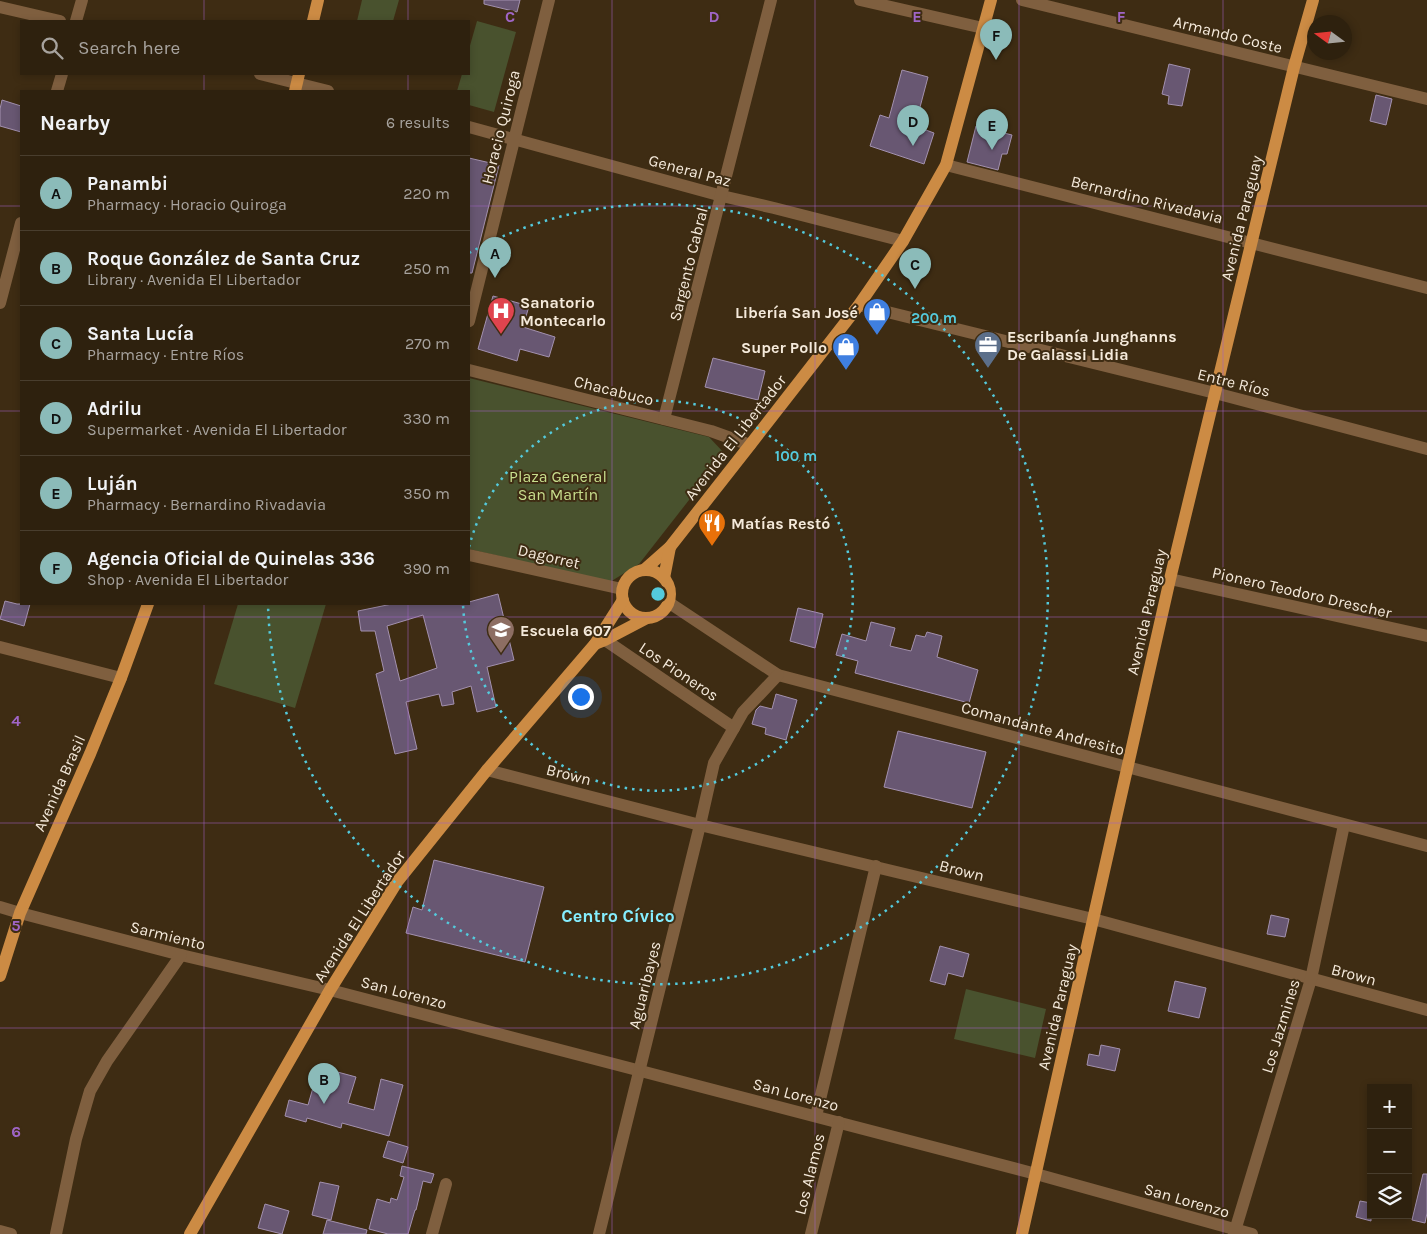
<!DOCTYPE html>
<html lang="en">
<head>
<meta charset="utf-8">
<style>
  :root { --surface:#2e210e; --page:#3a2e1c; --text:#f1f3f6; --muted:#a7a39e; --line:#493e2e; --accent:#8bbbb9 }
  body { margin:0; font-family:Karla,sans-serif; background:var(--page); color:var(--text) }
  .controls { position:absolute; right:15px; bottom:15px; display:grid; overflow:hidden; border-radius:0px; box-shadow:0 2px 8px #0003 }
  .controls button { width:45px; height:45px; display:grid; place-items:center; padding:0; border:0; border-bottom:1px solid var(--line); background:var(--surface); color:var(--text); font:25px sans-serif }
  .compass { position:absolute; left:1307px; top:15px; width:45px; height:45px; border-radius:50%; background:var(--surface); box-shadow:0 2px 8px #0003; rotate:285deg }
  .you { position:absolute; left:580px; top:696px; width:18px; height:18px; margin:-12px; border:4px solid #fff; border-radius:50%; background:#1a73e8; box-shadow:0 0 0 8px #1a73e833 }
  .badge { display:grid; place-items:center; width:32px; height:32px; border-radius:50%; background:var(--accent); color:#111; font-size:16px; font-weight:700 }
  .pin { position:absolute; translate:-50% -41px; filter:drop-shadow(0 1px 2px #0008) }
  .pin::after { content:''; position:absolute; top:26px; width:18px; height:15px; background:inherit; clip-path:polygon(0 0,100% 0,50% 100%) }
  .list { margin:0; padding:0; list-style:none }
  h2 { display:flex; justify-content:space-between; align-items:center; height:65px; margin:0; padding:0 20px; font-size:21px }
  h2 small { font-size:16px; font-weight:400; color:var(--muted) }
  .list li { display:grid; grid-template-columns:32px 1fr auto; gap:15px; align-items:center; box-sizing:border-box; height:75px; padding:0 20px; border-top:1px solid var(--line) }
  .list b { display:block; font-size:19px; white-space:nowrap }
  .list p { margin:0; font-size:16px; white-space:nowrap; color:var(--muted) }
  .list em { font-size:16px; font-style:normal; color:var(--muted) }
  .icon { flex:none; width:28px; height:28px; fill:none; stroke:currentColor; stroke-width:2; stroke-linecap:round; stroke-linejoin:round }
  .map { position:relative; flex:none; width:1427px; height:1234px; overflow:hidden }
  .search { position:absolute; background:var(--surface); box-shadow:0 2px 8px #0003; left:20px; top:20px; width:450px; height:55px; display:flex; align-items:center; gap:12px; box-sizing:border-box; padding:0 18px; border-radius:0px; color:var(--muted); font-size:19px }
  .panel { position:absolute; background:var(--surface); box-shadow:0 2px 8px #0003; left:20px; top:90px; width:450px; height:515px; border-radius:0px }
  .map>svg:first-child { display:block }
</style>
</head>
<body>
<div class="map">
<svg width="1427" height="1234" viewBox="0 0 1427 1234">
  <rect width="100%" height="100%" fill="#3e2c13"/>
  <g fill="#49522e">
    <path d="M362,0h37l-6,21h-36z"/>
    <path d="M477,21l39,11 -22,80 -25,-7v-14h-12l5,-17h7v-25z"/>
    <path d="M469,378l240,59 16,17 -86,110 -29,18 -141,-33z"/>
    <path d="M238,604h88l-31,104 -81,-24z"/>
    <path d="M966,989l80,20 -11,49 -81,-19z"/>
  </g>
  <g fill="#685772" stroke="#a391af" fill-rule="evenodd">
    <path d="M484,0h36l-3,12 -33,-8z"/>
    <path d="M1169,64l21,5 -8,37 -14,-2 1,-8 -7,-2z"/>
    <path d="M902,70l26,7 -13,49 19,7 -10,31 -54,-18 10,-31 9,3z"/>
    <path d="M1376,95l16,4 -6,26 -16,-4z"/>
    <path d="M2,100l19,6v26l-21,-6v-17z"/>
    <path d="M976,126l36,9 -5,19h-5l-4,16 -31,-8z"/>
    <path d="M469,158l30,7 -27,108h-3z"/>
    <path d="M493,296l36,10 -6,21 32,10 -6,20 -29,-8 -3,12 -39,-12z"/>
    <path d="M713,358l52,13 -7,29 -53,-13z"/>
    <path d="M498,594l16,66 -27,7 9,40 -19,5 -6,-26 -19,6 2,12 -12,2 -3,-12 -33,8 11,47 -22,5 -19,-80 8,-3 -9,-40h-14l-3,-20 34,-7h77v-2zM423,615l14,53 -37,13 -13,-55z"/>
    <path d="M5,601l12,3h13l-6,22 -24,-7z"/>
    <path d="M798,608l25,6 -8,34 -25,-7z"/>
    <path d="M871,622l24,6 -5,18 21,5 5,-16 9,2 2,-5 15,4 -5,21 41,13 -9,33 -114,-30 3,-12 -22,-6 6,-21 24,7z"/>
    <path d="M776,694l21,6 -11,40 -21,-6 1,-6 -14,-4 4,-14 4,-4 12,3z"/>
    <path d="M898,731l88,21 -14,56 -88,-21z"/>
    <path d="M434,860l110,27 -19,75 -119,-29 7,-26 9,3z"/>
    <path d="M1271,915l18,4 -4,18 -18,-3z"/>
    <path d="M940,946l29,8 -6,23 -15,-4 -3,12 -15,-4z"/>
    <path d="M1175,981l31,7 -7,30 -31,-7z"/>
    <path d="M1101,1045l19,4 -5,22 -28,-6 2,-11 10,2z"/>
    <path d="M319,1067l37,10 -8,26 26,7 7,-31 22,6 -14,51 -47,-13 -1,5 -34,-10 -1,4 -21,-6 4,-16 19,5z"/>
    <path d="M388,1141l20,6 -5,16 -20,-6z"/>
    <path d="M402,1166l32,8 -3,9 -8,-2 -7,29h-1l-7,24h-20l-19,-5 8,-30 13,4 1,-5 6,2 7,-23 -4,-1z"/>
    <path d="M1423,1174h4v39l-2,10 -13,-3z"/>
    <path d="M320,1182l19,4 -8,34 -19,-5z"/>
    <path d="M1360,1201l11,2v18l-15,-4z"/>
    <path d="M265,1204l24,7 -7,23 -24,-6z"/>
    <path d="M327,1220l40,10 -1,4h-43z"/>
  </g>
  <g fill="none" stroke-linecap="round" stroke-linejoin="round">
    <g stroke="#7f5f3f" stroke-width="12">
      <path d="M860,0l123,28"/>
      <path d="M1022,0l405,99"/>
      <path d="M0,7l60,14"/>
      <path d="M76,21l6,-21"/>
      <path d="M260,74l68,17"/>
      <path d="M57,91l5,-17"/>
      <path d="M469,127l253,69 52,12 129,33"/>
      <path d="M946,165l481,123"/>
      <path d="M0,303l21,-80"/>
      <path d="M859,305l356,88 212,56"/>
      <path d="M469,321l80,-321"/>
      <path d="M469,370l242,61 39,14"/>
      <path d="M664,419l107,-419"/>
      <path d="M469,555l153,34"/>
      <path d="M1170,579l257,57"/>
      <path d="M668,602l110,73 649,171"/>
      <path d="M605,640l129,88"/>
      <path d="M0,647l121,31"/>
      <path d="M487,770l213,55 393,94 334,91"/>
      <path d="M0,907l20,6 161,42 149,35 706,184 216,60"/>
      <path d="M816,1116l60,-250"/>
      <path d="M0,1231l11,3"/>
      <path d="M56,1234l20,-95 14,-48 17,-30 74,-106"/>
      <path d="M432,1234l14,-50"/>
      <path d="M599,1234l101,-409 14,-62 29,-51 35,-37"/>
      <path d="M811,1234l28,-112"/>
      <path d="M1234,1234l77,-255 33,-154"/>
    </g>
    <g stroke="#cc8b44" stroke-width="12">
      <path d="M313,21l5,-21"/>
      <path d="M295,91l4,-17"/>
      <path d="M644,570l26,-23 80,-102 109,-140 44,-64 43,-76 45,-165"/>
      <circle cx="646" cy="594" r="24"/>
      <path d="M664,578l6,-31"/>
      <path d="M595,644l10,-4 42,-22"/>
      <path d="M0,976l20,-63 70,-159 31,-76 27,-74"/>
      <path d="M190,1234l140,-244 67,-108 90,-112 108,-126 28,-44"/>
      <path d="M1022,1234l148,-655 124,-512 19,-67"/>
    </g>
  </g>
  <path fill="none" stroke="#a065c7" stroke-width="1" stroke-opacity="0.55" d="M204,0v21M408,0v21M612,0v1234M815,0v1234M1019,0v1234M1223,0v1234M204,74v17M408,74v17M0,206h21M469,206h958M0,411h21M469,411h958M204,604v630M408,604v630M0,617h1427M0,823h1427M0,1028h1427"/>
  <g fill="none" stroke="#54cadc" stroke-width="2.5" stroke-dasharray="2.5 5">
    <path d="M469 547A195 195 0 1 1 463 604"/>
    <path d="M469 253A390 390 0 1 1 268 604"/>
  </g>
  <defs>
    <symbol id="hospital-pin" viewBox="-11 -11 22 30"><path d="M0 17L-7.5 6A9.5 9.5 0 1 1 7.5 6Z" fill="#e0444e" stroke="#3e2c13"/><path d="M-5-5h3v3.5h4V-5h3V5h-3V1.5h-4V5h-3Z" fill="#fff"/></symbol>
    <symbol id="shop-pin" viewBox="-11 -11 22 30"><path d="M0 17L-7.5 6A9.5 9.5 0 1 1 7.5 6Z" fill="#3f7fe0" stroke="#3e2c13"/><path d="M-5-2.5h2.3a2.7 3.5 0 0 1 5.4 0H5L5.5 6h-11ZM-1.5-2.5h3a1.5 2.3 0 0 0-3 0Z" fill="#fff"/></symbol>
    <symbol id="office-pin" viewBox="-11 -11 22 30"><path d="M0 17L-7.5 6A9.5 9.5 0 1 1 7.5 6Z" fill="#5c6f8a" stroke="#3e2c13"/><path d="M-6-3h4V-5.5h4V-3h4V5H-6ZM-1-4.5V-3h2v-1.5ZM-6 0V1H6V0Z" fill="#fff"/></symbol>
    <symbol id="restaurant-pin" viewBox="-11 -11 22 30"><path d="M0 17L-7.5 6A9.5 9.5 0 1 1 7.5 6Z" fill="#e8710a" stroke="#3e2c13"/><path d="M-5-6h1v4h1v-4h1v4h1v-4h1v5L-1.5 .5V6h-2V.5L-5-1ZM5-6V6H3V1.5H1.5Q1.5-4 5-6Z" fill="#fff"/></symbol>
    <symbol id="school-pin" viewBox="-11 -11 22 30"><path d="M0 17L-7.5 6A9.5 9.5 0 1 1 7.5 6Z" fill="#8d6e63" stroke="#3e2c13"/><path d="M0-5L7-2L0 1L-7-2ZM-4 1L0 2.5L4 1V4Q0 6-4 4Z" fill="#fff"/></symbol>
  </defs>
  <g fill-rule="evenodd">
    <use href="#hospital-pin" x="485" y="295" width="32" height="43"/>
    <use href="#shop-pin" x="861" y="296" width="32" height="43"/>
    <use href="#office-pin" x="972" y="329" width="32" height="43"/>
    <use href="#shop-pin" x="830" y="331" width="32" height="43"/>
    <use href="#restaurant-pin" x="696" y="507" width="32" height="43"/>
    <use href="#school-pin" x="485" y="614" width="32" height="43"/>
  </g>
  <g text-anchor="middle" stroke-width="4" stroke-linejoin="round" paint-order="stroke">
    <g font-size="16" fill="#f5eadb" stroke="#3e2c13">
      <text transform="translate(1228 34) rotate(14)" y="6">Armando Coste</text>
      <text transform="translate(500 127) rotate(-76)" y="6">Horacio Quiroga</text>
      <text transform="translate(690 170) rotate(15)" y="6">General Paz</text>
      <text transform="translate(1147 199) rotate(14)" y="6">Bernardino Rivadavia</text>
      <text transform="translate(1241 218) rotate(-76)" y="6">Avenida Paraguay</text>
      <text transform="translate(688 264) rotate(-76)" y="6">Sargento Cabral</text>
      <text transform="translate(1234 382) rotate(14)" y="6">Entre Ríos</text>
      <text transform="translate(614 390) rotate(14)" y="6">Chacabuco</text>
      <text transform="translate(735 437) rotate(-52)" y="6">Avenida El Libertador</text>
      <text transform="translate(549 556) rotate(13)" y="6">Dagorret</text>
      <text transform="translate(1302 592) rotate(13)" y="6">Pionero Teodoro Drescher</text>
      <text transform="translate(1146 612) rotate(-77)" y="6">Avenida Paraguay</text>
      <text transform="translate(679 671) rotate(34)" y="6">Los Pioneros</text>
      <text transform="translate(1043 728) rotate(15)" y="6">Comandante Andresito</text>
      <text transform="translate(569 774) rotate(14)" y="6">Brown</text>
      <text transform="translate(59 783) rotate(-66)" y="6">Avenida Brasil</text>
      <text transform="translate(962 870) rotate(14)" y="6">Brown</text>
      <text transform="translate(359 916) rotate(-57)" y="6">Avenida El Libertador</text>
      <text transform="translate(168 935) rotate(14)" y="6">Sarmiento</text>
      <text transform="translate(1354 974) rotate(15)" y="6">Brown</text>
      <text transform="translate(644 985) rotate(-76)" y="6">Aguaribayes</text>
      <text transform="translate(404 992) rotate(15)" y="6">San Lorenzo</text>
      <text transform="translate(1057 1007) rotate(-77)" y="6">Avenida Paraguay</text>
      <text transform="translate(1280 1026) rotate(-73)" y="6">Los Jazmines</text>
      <text transform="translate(796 1094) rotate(15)" y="6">San Lorenzo</text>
      <text transform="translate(809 1174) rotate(-76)" y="6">Los Alamos</text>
      <text transform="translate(1187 1200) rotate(16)" y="6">San Lorenzo</text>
    </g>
    <g font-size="16" font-weight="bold" fill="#f5eadb" stroke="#3e2c13" text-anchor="start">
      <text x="520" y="308">Sanatorio<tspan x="520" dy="18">Montecarlo</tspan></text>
      <text x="858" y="318" text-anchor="end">Libería San José</text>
      <text x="1007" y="342">Escribanía Junghanns<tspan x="1007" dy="18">De Galassi Lidia</tspan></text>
      <text x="827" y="353" text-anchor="end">Super Pollo</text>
      <text x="731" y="529">Matías Restó</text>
      <text x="520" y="636">Escuela 607</text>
    </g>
    <g font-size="16" fill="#c8de8d" stroke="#3e2c13">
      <text x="558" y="482">Plaza General<tspan x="558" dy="18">San Martín</tspan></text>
    </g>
    <g font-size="18" font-weight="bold" fill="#85eeff" stroke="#3e2c13">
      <text x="618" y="922">Centro Cívico</text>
    </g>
  </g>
  <g font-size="16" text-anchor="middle" font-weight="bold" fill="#a065c7" stroke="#3e2c13" stroke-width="4" stroke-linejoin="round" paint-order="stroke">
    <text x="510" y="22">C</text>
    <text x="714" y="22">D</text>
    <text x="917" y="22">E</text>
    <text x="1121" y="22">F</text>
    <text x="16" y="726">4</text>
    <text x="16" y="931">5</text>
    <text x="16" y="1137">6</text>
  </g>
  <circle cx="658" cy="594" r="8" fill="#54cadc" stroke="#3e2c13" stroke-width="2.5"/>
  <g font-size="15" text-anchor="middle" font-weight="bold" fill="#54cadc" stroke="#3e2c13" stroke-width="4" stroke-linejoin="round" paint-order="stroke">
    <text x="934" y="323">200 m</text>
    <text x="796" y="461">100 m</text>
  </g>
</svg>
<div class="controls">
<button>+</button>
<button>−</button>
<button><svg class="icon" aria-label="layers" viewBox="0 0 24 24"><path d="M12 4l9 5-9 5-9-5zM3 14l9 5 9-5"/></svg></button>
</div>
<svg class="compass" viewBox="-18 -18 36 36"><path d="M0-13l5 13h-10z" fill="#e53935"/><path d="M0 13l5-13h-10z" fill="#a7a39e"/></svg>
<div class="you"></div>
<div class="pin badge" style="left:495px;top:278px">A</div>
<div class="pin badge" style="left:324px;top:1104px">B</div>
<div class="pin badge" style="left:915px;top:289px">C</div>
<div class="pin badge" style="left:913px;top:146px">D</div>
<div class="pin badge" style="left:992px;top:150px">E</div>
<div class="pin badge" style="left:996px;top:60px">F</div>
<div class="search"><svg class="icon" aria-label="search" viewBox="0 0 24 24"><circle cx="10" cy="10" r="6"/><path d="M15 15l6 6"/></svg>Search here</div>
<section class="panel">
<h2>Nearby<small>6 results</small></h2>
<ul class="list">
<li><span class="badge">A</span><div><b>Panambi</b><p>Pharmacy · Horacio Quiroga</p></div><em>220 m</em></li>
<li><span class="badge">B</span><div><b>Roque González de Santa Cruz</b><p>Library · Avenida El Libertador</p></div><em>250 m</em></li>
<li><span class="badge">C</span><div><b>Santa Lucía</b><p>Pharmacy · Entre Ríos</p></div><em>270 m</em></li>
<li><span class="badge">D</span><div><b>Adrilu</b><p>Supermarket · Avenida El Libertador</p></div><em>330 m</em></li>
<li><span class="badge">E</span><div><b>Luján</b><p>Pharmacy · Bernardino Rivadavia</p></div><em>350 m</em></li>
<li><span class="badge">F</span><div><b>Agencia Oficial de Quinelas 336</b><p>Shop · Avenida El Libertador</p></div><em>390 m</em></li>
</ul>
</section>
</div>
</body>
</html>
